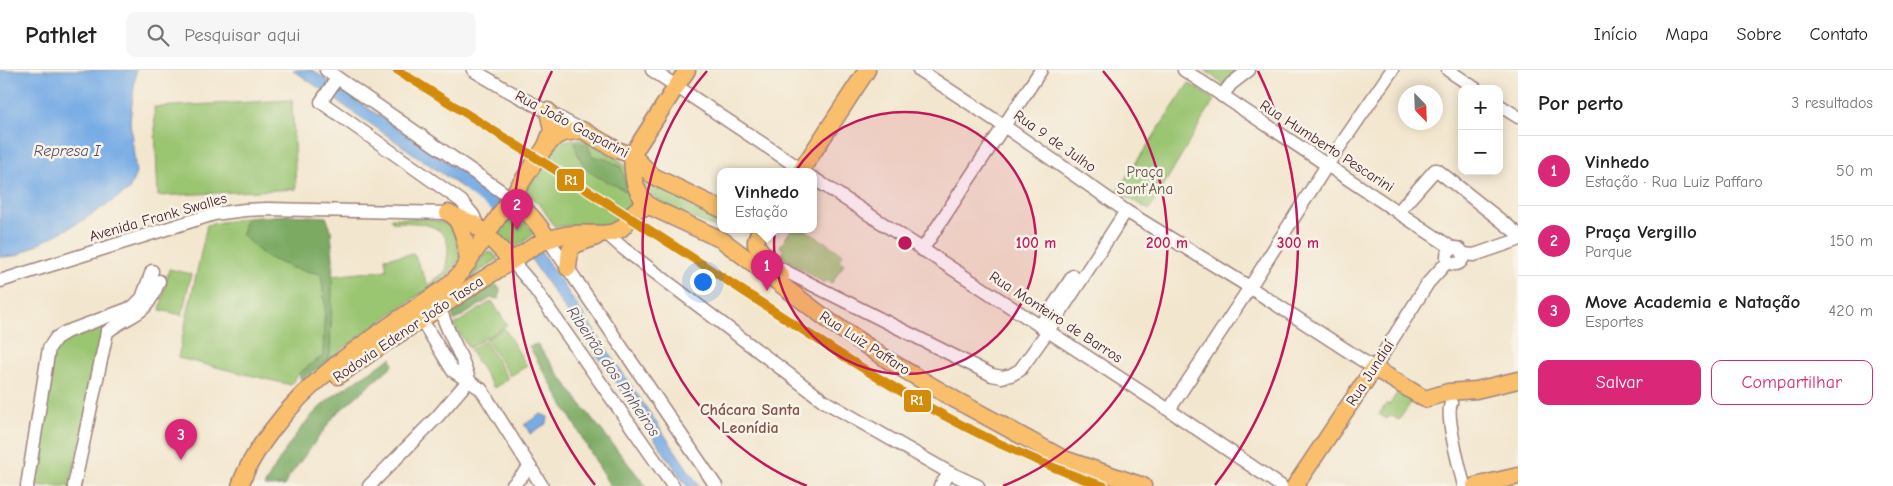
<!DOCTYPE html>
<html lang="pt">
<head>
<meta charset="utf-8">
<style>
  :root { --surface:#fff; --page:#f6f6f6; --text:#222; --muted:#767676; --line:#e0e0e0; --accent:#db2777 }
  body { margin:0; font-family:"Comic Neue",sans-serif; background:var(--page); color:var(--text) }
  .controls { position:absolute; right:15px; top:15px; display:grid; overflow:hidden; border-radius:10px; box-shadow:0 2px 12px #0003 }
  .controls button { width:45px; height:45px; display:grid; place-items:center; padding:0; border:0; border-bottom:1px solid var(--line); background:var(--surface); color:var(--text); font:25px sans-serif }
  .compass { position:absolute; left:1398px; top:15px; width:45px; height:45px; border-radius:50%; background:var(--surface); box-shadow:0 2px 12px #0003; rotate:157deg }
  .you { position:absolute; left:702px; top:211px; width:18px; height:18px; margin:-12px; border:4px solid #fff; border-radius:50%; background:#1a73e8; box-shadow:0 0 0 8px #1a73e833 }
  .badge { display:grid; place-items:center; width:32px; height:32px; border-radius:50%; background:var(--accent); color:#fff; font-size:16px; font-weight:700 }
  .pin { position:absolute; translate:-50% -41px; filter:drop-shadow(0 1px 2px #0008) }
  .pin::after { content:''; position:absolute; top:26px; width:18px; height:15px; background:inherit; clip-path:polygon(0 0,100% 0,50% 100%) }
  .popup { position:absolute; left:717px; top:98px; width:100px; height:65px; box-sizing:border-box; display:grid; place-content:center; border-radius:10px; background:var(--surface); filter:drop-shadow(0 1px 4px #0005); font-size:16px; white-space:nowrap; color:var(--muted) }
  .popup b { font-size:19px; color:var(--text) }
  .popup::after { content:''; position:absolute; left:50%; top:100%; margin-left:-10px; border:10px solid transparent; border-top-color:var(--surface) }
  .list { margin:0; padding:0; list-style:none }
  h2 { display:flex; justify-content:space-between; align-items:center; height:65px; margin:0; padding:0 20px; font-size:21px }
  h2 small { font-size:16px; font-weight:400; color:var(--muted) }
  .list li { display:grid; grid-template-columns:32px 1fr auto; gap:15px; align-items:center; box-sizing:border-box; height:70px; padding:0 20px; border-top:1px solid var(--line) }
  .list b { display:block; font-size:19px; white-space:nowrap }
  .list p { margin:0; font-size:16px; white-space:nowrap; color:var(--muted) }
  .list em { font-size:16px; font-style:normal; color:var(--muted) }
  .actions { display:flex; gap:10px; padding:15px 20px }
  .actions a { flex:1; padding:11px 0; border:1px solid var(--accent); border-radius:10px; text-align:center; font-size:18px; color:var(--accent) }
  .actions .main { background:var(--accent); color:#fff }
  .icon { flex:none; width:28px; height:28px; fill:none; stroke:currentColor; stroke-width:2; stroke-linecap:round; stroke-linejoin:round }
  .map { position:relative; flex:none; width:1518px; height:416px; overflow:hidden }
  header { display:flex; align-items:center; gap:30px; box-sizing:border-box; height:70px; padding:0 25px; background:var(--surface); border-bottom:1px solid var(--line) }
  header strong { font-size:24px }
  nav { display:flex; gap:28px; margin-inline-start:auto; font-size:18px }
  .search { width:350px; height:45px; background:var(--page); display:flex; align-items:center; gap:12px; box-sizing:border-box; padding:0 18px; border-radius:10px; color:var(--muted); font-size:19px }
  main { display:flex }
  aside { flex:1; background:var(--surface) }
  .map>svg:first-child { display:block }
</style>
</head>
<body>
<header>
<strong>Pathlet</strong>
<div class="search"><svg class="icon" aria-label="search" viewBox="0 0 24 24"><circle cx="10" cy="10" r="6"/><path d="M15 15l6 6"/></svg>Pesquisar aqui</div>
<nav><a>Início</a><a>Mapa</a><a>Sobre</a><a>Contato</a></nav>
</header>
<main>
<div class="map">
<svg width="1518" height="416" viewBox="0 0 1518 416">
  <rect width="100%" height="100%" fill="#f7f3e8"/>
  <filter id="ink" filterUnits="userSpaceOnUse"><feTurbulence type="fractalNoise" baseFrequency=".02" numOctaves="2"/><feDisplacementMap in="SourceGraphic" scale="10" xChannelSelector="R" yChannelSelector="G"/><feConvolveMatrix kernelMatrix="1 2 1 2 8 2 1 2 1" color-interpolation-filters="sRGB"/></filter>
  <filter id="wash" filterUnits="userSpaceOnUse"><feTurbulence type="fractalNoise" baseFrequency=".0096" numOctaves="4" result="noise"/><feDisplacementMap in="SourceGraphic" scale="20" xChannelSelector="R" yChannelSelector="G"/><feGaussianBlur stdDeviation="1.12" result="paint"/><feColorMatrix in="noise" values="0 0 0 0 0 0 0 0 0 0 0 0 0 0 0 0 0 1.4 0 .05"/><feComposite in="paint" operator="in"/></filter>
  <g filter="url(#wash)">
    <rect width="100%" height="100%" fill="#f3e6ce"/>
    <g fill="#9ac571" stroke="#72724e">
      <path d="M1205,0h42l-22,16z"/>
      <path d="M1189,13l25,17 -65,110 -32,-19z"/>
      <path d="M292,30l4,89 -138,7 -4,-89z"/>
      <path d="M574,69l13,1 35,22 7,9 4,26v9l-20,20 -26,-2 -32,3 -14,-21 -18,-14 33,-46 8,-5z"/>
      <path d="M651,111l70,33v15c-16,-4 -73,-28 -76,-44l2,-3z"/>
      <path d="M514,138l20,25 -5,5 -18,12c-21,-16 -10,-26 3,-42z"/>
      <path d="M246,148l-4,17 50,33 29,6 4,31 -2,51 -24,17 -8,12 -113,-27 29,-133z"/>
      <path d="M391,148c22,1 46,-2 64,11l5,29 -10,16 -89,61 -35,27 4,-8 2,-78 55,-6 -2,-12 29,-4 14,31 19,-15c-2,-10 2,-14 1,-23 -3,-27 -37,-24 -56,-25z"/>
      <path d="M791,160l4,1 11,-1 37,24 -4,6 5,4 -13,20 -5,-4 -2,3 -44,-28 4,-5 -4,-3z"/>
      <path d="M488,182l5,1 5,6 -31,21 18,-27z"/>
      <path d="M169,199l22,5 -9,41 -22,-5z"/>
      <path d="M492,231l15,24 -38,23 -15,-23z"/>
      <path d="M99,255l5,7 -34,154h-39l22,-136c11,-15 29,-19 46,-25z"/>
      <path d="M504,258l23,38 -17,10 -24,-37z"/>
      <path d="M485,271l23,38 -14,9 -24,-38z"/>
      <path d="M1398,322l14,9 -13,19 -9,-5 -3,4 -8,-5 8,-11 2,2z"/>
    </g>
    <g fill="#7baa63" stroke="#626447">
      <path d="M574,72l14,3 4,11 14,3 15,8 8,26c-29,-18 -46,-14 -55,-51z"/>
      <path d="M288,145l38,2 5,13 2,29 -3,95 -4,8 -25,18 -2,-7 24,-17 2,-51 -4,-31 -29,-6 -27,-12 -23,-21 4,-17z"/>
      <path d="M493,213l7,5 -1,11 -8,-1 -37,23 -3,-12z"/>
      <path d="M537,274l42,58 67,84h-36l-81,-140z"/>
      <path d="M391,288l2,7 -57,49 -48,64 -4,8h-20c18,-32 39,-67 68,-89 19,-14 40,-26 59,-39z"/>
    </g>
    <g fill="#77ace5" stroke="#606688">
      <path d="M0,0h136l-6,51 6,52 -7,17 -49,32 -64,34 -16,1z"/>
      <path d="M293,0h19l183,125 -9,9z"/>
      <path d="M541,182l158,234h-12l-156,-227z"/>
      <path d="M541,344l7,3 -1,6 -17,11 -1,-5 -5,-4z"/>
    </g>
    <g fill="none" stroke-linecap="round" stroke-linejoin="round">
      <path stroke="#77ace5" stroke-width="16" d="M473,118l26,18"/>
    </g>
  </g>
  <g filter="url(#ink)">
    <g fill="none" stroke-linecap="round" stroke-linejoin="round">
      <defs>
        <g id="minor">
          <path d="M326,0l185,128"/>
          <path d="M473,0l32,19 77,41"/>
          <path d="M652,0l153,102"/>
          <path d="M919,0l85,56 122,85 117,72 131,85 54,-85 20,-22"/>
          <path d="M1184,0l268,178"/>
          <path d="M1448,0l28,19"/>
          <path d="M337,8l-16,24 140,99 12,14 6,13"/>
          <path d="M1222,26l9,-12 18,-14"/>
          <path d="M1499,35l19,12"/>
          <path d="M813,108l356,232 112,76"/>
          <path d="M1398,142l37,-42h2l81,64"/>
          <path d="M607,164l17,15 200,152 126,72 28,13"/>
          <path d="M548,169l168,247"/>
          <circle cx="1455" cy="186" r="8"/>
          <path d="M922,180l119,-180"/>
          <path d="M1463,184l11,1 44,-15"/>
          <path d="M511,190l19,22 143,204"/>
          <path d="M773,195l219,110 10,2 9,-2 9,-5 28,-39 78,-120"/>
          <path d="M0,211l214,-67 31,-4 22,-1 181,4"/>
          <path d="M440,237c6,26 23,47 29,73"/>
          <path d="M421,249l32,52 28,18 61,97"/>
          <path d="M1040,256l33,-50"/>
          <path d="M1451,333c-6,14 9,65 13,83"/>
          <path d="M1169,340l81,-123 77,-122 65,-95"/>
          <path d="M27,416l22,-138 7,-10 10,-6 67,-25 9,-9 10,-27"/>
          <path d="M74,416l33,-154c28,-22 38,-13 52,-51"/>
          <path d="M369,416l69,-70 31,-36"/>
          <path d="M512,416l18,-19"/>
          <path d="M940,416l10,-13"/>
        </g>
        <g id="major">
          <path d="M546,76l6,-16 -4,-19"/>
          <path d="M632,85c1,22 1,37 19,52l71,33 110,83 59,39 63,37 110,60 79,27"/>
          <path d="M632,85l55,-85"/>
          <path d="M800,102l67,-102"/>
          <path d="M511,128c17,13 25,23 37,41"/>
          <path d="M448,143l26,11 13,11 24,25"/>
          <path d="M454,146c11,16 12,29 14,47"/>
          <path d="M760,160l-4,11v4l25,31"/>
          <path d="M568,198l2,-19 7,-5 19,-7"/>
          <path d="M338,306l38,-27 160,-104c12,-6 24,-10 37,-11 14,-2 33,3 46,-4 14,-8 8,-24 32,-23"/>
          <path d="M240,416c7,-21 19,-39 32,-56 46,-62 111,-99 174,-143l13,-12 87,-129 10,-10 8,-3 18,-3 35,20 15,5 21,21 68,33"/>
          <path d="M1295,416l79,-118 51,31 23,-7 28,-2 42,-10"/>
          <path d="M1475,416l43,-10"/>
        </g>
      </defs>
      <use href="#minor" stroke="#9e827c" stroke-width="15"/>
      <use href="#major" stroke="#9e827c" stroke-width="19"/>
      <use href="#minor" stroke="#fff" stroke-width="12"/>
      <use href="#major" stroke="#f9bf6d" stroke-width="16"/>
      <defs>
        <path id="rail-1" d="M397,0c110,69 219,138 328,209 94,62 188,126 291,172 29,13 58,26 88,35"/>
      </defs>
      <use href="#rail-1" stroke="#f7f3e8" stroke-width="12"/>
      <use href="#rail-1" stroke="#d48b09" stroke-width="9"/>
    </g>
  </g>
  <circle cx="905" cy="173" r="131" fill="#c2185b" fill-opacity=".12"/>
  <g fill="none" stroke="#c2185b" stroke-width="2.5">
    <circle cx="905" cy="173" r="131"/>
    <path d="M807 416A262 262 0 0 1 707 1M1103 1A262 262 0 0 1 1003 416"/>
    <path d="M595 415A393 393 0 0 1 552 1M1258 1A393 393 0 0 1 1215 415"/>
  </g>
  <g text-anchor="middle" stroke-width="5" stroke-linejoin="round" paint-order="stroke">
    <g font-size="15" fill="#4a1f2b" stroke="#f7f3e8">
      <text transform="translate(572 54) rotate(28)" y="5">Rua João Gasparini</text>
      <text transform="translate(1055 71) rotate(35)" y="5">Rua 9 de Julho</text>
      <text transform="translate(1327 76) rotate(33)" y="5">Rua Humberto Pescarini</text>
      <text transform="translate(158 147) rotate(-16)" y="5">Avenida Frank Swalles</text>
      <text transform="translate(1056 247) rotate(33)" y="5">Rua Monteiro de Barros</text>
      <text transform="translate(408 259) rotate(-34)" y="5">Rodovia Edenor João Tasca</text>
      <text transform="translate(865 273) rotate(33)" y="5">Rua Luiz Paffaro</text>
      <text transform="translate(1370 303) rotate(-57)" y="5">Rua Jundiaí</text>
    </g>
    <g font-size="15" fill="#625140" stroke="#f7f3e8">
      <text x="1145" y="107">Praça<tspan x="1145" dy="17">Sant'Ana</tspan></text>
    </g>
    <g font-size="16" font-style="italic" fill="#5a506c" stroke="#f7f3e8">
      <text x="67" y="86">Represa I</text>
      <text transform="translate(614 301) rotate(56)" y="6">Ribeirão dos Pinheiros</text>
    </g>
    <g font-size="16" font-weight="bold" fill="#86524a" stroke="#f7f3e8">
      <text x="750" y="345">Chácara Santa<tspan x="750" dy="18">Leonídia</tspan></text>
    </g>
  </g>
  <circle cx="905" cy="173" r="8" fill="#c2185b" stroke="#f7f3e8" stroke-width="2.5"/>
  <g font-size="15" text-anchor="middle" font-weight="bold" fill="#c2185b" stroke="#f7f3e8" stroke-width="5" stroke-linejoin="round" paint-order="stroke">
    <text x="1036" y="178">100 m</text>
    <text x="1167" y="178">200 m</text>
    <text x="1298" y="178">300 m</text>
  </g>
  <g stroke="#f7f3e8" stroke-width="2">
    <rect x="556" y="98" width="29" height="24" rx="5" fill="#d48b09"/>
    <rect x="903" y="319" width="29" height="24" rx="5" fill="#d48b09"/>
  </g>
  <g font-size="14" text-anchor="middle" font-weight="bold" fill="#fff">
    <text x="571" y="115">R1</text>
    <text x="917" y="335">R1</text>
  </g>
</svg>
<div class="controls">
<button>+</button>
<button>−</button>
</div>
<svg class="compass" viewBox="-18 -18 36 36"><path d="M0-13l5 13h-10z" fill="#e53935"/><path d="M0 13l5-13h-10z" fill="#767676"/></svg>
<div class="you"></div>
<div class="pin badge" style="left:767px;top:221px">1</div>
<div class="popup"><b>Vinhedo</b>Estação</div>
<div class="pin badge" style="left:517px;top:160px">2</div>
<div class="pin badge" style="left:181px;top:390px">3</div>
</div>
<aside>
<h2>Por perto<small>3 resultados</small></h2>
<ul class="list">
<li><span class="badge">1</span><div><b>Vinhedo</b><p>Estação · Rua Luiz Paffaro</p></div><em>50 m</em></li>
<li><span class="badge">2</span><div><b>Praça Vergillo</b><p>Parque</p></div><em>150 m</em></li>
<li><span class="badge">3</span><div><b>Move Academia e Natação</b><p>Esportes</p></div><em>420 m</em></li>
</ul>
<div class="actions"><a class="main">Salvar</a><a>Compartilhar</a></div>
</aside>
</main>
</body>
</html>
